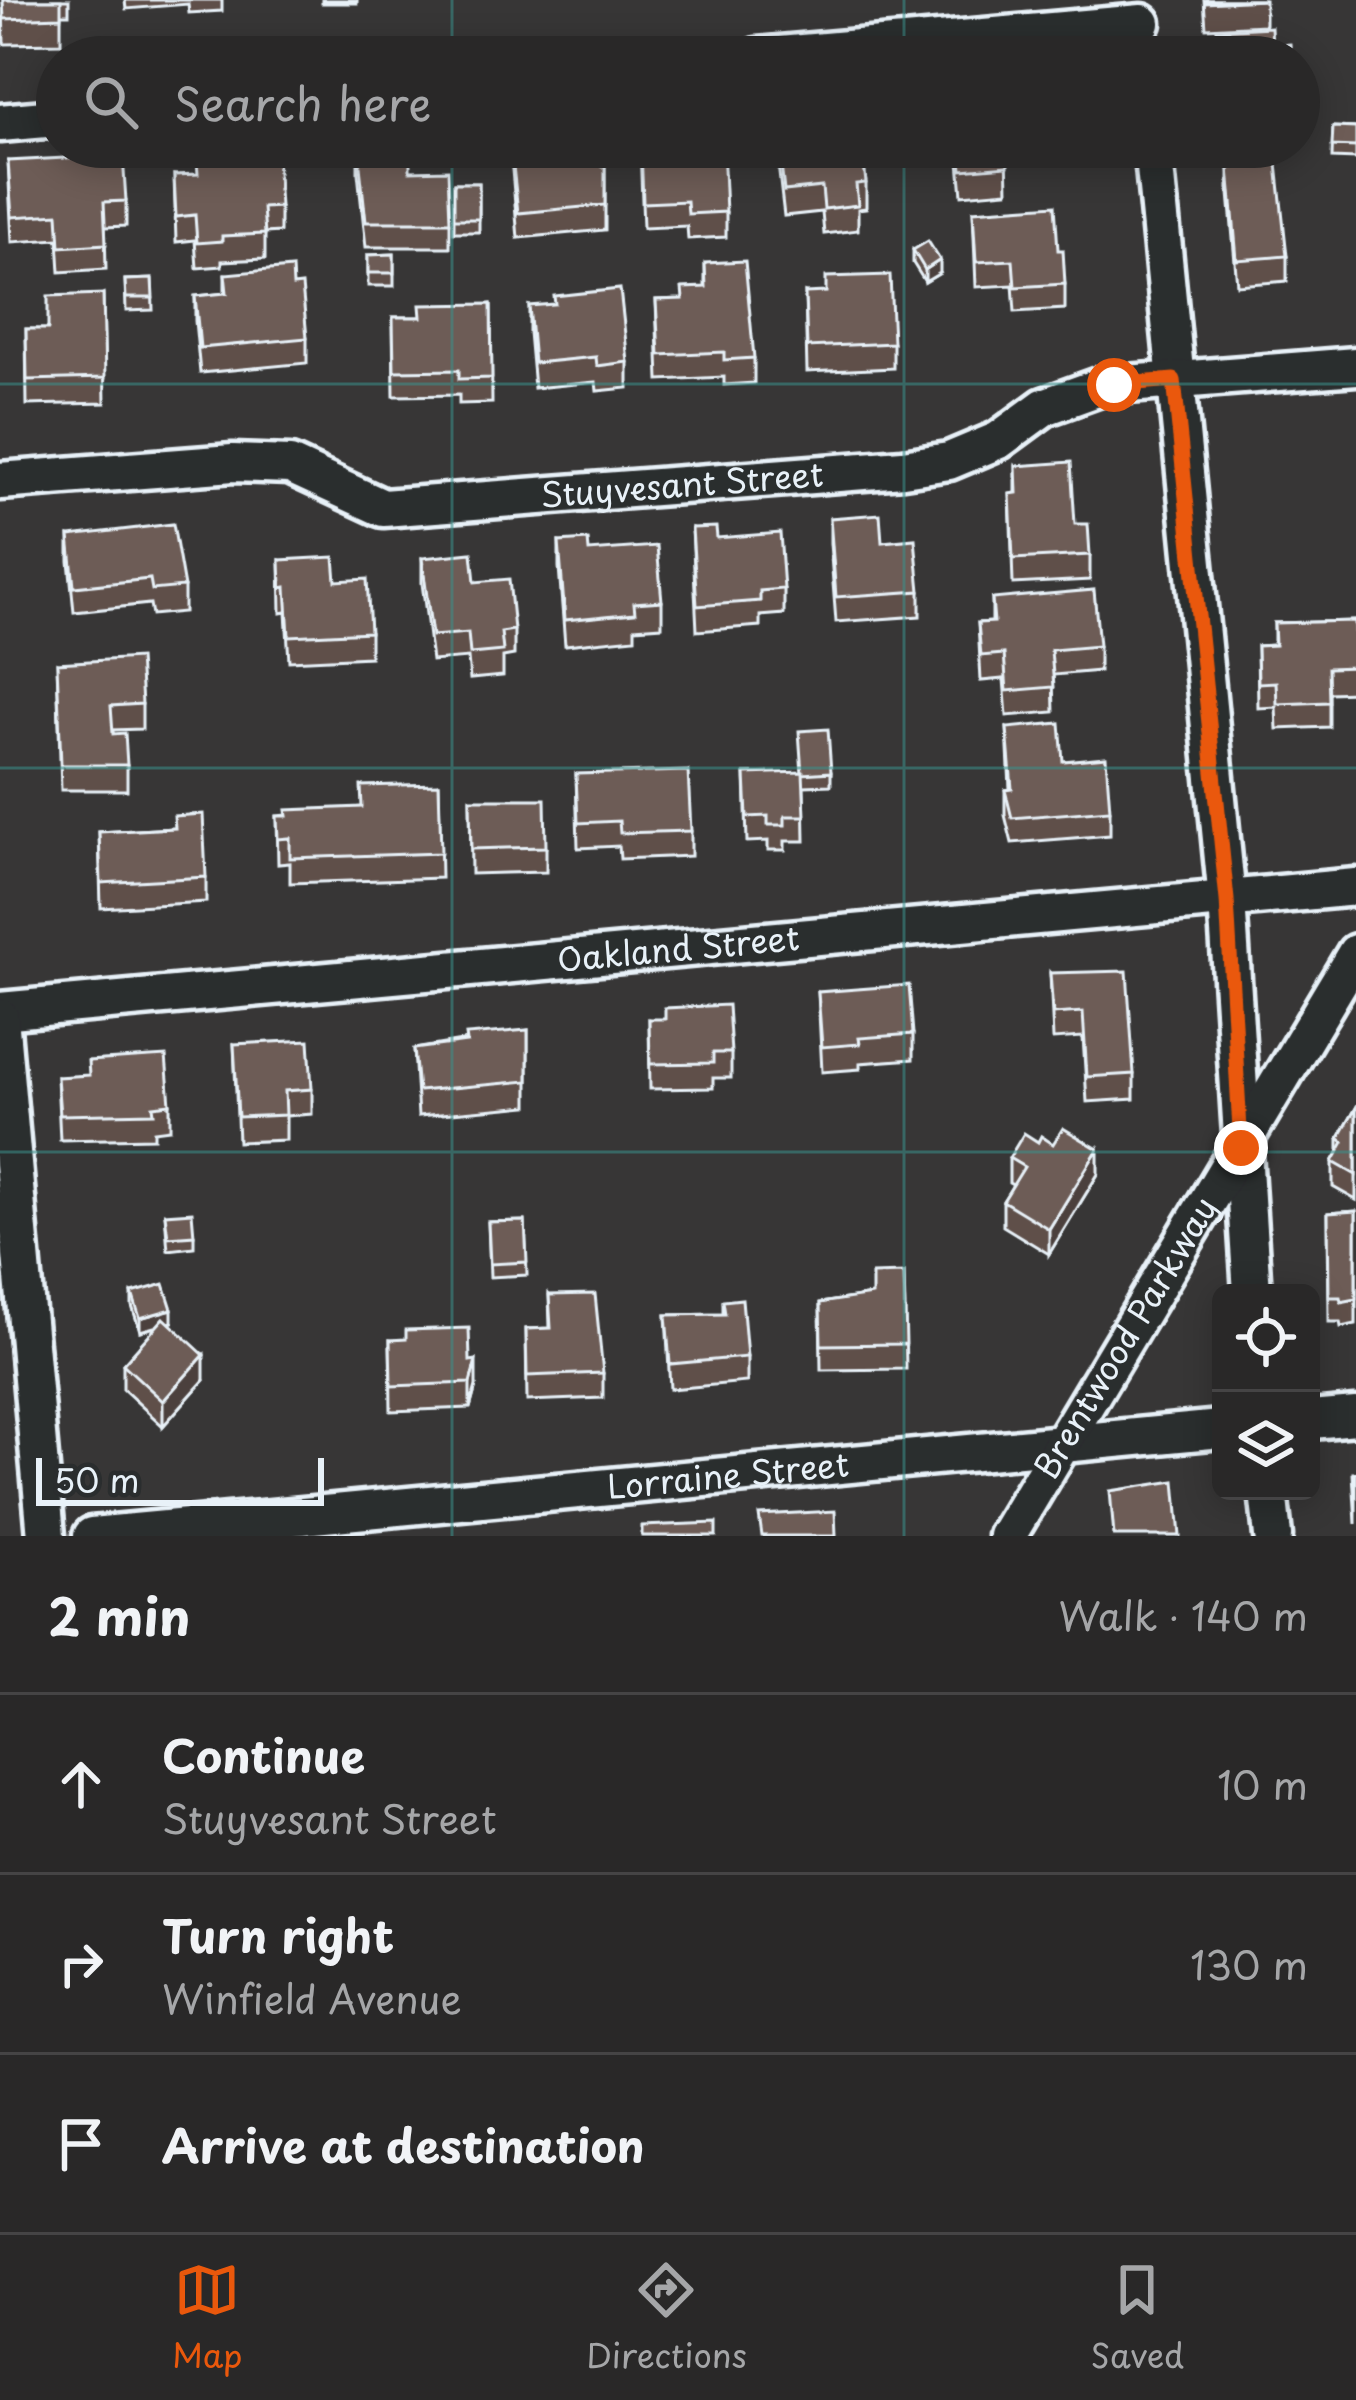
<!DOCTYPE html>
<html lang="en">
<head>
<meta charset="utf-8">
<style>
  :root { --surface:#292828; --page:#313030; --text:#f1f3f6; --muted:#a5a6a8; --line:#454445; --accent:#ea580c }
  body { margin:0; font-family:"Playpen Sans",sans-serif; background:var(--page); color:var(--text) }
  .controls { position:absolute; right:36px; bottom:36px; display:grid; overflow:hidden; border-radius:18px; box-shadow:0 6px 30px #0003 }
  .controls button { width:108px; height:108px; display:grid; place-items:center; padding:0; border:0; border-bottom:3px solid var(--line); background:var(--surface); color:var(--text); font:60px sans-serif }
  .scale { position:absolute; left:36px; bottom:30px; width:288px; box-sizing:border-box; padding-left:12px; border:6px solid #e8f1f8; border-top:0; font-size:33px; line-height:42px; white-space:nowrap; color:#e8f1f8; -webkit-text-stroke:9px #2a2d2e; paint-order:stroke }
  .stop { position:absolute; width:36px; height:36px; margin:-27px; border:9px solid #ea580c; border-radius:50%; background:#fff }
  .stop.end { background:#ea580c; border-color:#fff; box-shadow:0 3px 12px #0008 }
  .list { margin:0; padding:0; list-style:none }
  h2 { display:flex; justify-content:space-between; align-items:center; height:156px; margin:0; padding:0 48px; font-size:51px }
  h2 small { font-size:39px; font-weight:400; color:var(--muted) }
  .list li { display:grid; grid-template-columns:78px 1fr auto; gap:36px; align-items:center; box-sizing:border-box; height:180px; padding:0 48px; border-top:3px solid var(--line) }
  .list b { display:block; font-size:45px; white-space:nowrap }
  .list p { margin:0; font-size:39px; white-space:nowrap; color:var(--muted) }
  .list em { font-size:39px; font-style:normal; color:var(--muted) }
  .icon { flex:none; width:66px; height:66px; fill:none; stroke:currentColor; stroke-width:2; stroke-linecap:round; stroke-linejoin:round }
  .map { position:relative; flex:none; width:1356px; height:1536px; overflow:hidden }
  .search { position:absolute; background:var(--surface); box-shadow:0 6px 30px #0003; left:36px; right:36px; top:36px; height:132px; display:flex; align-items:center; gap:30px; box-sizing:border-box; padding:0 42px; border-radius:66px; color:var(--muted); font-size:45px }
  .sheet { height:696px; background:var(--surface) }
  nav { display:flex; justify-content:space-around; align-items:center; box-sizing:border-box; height:168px; border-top:3px solid var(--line); background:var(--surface); font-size:33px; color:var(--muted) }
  nav a { display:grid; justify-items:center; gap:6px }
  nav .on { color:var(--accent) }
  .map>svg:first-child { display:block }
</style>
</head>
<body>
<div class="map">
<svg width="1356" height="1536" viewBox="0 0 1356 1536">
  <rect width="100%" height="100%" fill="#373636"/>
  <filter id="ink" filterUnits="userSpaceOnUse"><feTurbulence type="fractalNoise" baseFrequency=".00833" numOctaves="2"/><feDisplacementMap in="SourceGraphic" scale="24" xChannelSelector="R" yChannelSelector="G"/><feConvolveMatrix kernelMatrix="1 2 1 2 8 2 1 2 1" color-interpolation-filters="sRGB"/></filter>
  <g filter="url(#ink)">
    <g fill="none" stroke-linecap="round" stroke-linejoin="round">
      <defs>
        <g id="street">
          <path d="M757,57l385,-34"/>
          <path d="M0,123l57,-5"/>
          <path d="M1153,147l74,753 25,393"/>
          <path id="s1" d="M0,481l233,-18 57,2 93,43 520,-40 46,-7 50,-21 45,-33 58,-21 254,-20"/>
          <path id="s2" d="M0,1011l1356,-124"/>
          <path d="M0,1017l46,519"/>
          <path d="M1311,1420l45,-4"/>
          <path d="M1268,1491l5,45"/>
          <path id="s3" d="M92,1536l1129,-107"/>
          <path id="s4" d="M1007,1536l349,-583"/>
        </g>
      </defs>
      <use href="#street" stroke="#e8f1f8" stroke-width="45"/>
      <use href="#street" stroke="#2a2d2e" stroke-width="36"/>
    </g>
    <g fill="#5e4f4a" stroke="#e8f1f8" stroke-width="3">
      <path d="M3,0h66v14h-8v29l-57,1z"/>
      <path d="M125,0h97v11l-33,2 -1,-9 -62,5z"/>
      <rect x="322" y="0" width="35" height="3"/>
      <path d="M1204,0h61v25l-59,3z"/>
      <path d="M1333,127l23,1v31l-24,-1z"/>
      <path d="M510,147h49v14l46,5v64l-87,8z"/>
      <path d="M640,147l86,65v25l-38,2 -1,-13 -44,2z"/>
      <path d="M776,147h86l4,36v25l-8,1v21l-34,4 -2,-22 -38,4z"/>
      <path d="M948,147h100v2l-41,4 1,38 -46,4 -3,-33h-9z"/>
      <path d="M358,148l52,23 40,51v25h-84l-8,-74z"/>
      <path d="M8,161l118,40v25l-21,1 1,42 -46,3 -2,-33 -46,3z"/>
      <path d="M1229,168l58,88v25l-50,4 -8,-92z"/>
      <path d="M174,175l106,32v25l-15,1v26l-43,2v5l-25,2 -2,-28 -19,2z"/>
      <rect x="454" y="183" width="25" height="49"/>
      <path d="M973,211l85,39 7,34v25l-50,3 -2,-27 -37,2z"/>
      <path d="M913,250l27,23 -15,9 -12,-19z"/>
      <path d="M394,254v32h-26v-31z"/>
      <path d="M705,263l49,95v25l-30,2v-8l-65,3 -3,-80 26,-1 23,-12z"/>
      <path d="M225,274l68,12 14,52v25l-107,10 -5,-52v-25l30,-3z"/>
      <path d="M152,279l1,31 -27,1 -1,-31z"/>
      <path d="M805,293l88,50v25l-86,4z"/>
      <path d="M103,294l2,109 -78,2 -1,-76h22z"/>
      <path d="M491,304l1,99 -33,1v-9l-65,1 -1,-79h27z"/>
      <path d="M529,306l99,56v26l-31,3 -1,-9 -62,6 -5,-56z"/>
      <path d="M1016,466l59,58 15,31v25l-77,4 -3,-90 6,-1z"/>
      <path d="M830,518l52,24 38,49v25l-84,6 -6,-79z"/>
      <path d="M692,528l25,10 67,51v25l-24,2v10l-63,5z"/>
      <path d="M69,536l115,51v25l-32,3 -2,-11 -76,8 -5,-51z"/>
      <path d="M559,542l30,9 73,50v25l-27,2v10l-70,7 -6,-78z"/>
      <path d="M422,558l53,24 39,48v25l-11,2v19l-33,3 -2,-21 -36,3 -10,-78z"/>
      <path d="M280,560l56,21 34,51v25l-81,4 -3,-49 -5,1z"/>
      <path d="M992,599l107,47v25l-46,4 1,37 -47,4 -3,-37 -23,2 -3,-58 14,-1z"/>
      <path d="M1355,621l1,71 -27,1v34l-52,2 -1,-22 -18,1 -1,-62 17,-1v-22z"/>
      <path d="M57,663l85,41v25l-30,1 15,35v25h-66z"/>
      <path d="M1007,728l56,33 47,49v25l-98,8 -7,-28v-25l5,-1z"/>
      <path d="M831,772v13l-27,1 1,55h-20v9h-17v-9l-21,1 -2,-68z"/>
      <path d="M576,774l115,57v25l-71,3 -1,-13 -41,2z"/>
      <path d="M439,784l2,94 -151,5v-20l-12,1 -1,-48 84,-9z"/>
      <path d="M470,799l76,48v25l-75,2z"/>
      <path d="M174,828l32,49v25l-105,6 -2,-76z"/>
      <path d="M1050,973l84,101v25l-47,3 -4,-65 -30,2z"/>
      <path d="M818,992l95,42v25l-53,4v6l-38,3z"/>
      <path d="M649,1019l82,34v25h-18v10l-63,1z"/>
      <path d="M528,1030v76l-110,10 -4,-67z"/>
      <path d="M234,1044l78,45v25l-26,2v24l-48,2z"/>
      <path d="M57,1077l113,27v25l-16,2v7l-94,2z"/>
      <path d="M1356,1108v92l-23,-13v-25l6,-11v-13z"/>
      <path d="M1009,1158l89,16 -49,80 -46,-28v-25l10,-16 -4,-2z"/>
      <path d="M1356,1211v113l-15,3 -1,-5h-11l-1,-109z"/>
      <path d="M165,1214l29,21v12l-26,3z"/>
      <path d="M525,1221l2,54 -37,2 -2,-55z"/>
      <path d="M904,1273l2,96 -85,1 -1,-67 52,-8z"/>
      <path d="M132,1293l40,29 -3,1 35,57 -41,46 -40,-37v-25l35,-38 -18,5 -8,-25z"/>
      <path d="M549,1295l54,78v25l-76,3 -1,-72 24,-1z"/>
      <path d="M723,1301l24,56v25l-77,7 -4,-74 57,-1z"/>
      <path d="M390,1340l80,21 6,25 -6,22 -79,3z"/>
    </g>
    <g fill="#4c403c" stroke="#e8f1f8" stroke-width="3">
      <path d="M940,260v13l-15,9v-12z"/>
      <path d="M1098,1149v25l-49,80v-25z"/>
      <path d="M172,1309v13l-32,9v-13z"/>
      <path d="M204,1355v25l-41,46v-25z"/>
      <path d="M476,1360v26l-6,22v-25z"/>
    </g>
    <g fill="#6d5c56" stroke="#e8f1f8" stroke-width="3">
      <path d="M3,0h58v17l-57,2z"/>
      <path d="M1206,0h59l-59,3z"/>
      <path d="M1271,27l1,18 18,-1 1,13h-73l-1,-27z"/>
      <path d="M1333,127l23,1v19l-24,-1z"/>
      <path d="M410,147v24l38,-1 2,52h-84l-8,-74z"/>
      <path d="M511,147h48v14l46,5v39l-87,8z"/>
      <path d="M641,147h82l3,65 -38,2 -1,-13 -44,2z"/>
      <path d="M779,147h83l4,36 -10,1 2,21 -34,4 -2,-22 -38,4z"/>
      <path d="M960,147h46l2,19 -46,4z"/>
      <path d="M123,155l3,46 -22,1 2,42 -46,3 -2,-33 -46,3 -4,-56z"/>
      <path d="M277,156l3,51 -17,1 2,26 -43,2v5l-25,2 -2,-28 -19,2 -2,-42 24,-1 -1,-13z"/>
      <path d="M1277,164l10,92 -50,4 -8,-92z"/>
      <rect x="454" y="183" width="25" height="36"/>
      <path d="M1055,205l3,45h5l2,34 -50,3 -2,-27 -37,2 -3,-51z"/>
      <path d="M928,241l12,19 -15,10 -12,-20z"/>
      <path d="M394,254v19h-26v-18z"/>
      <path d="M745,261l9,97 -30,2v-8l-65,3 -3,-55 27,-1 -1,-11 24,-1 -1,-24z"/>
      <path d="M292,268l1,18 9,-1 5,53 -107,10 -5,-52 32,-3 -2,-19z"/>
      <path d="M890,275l3,68 -86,4 -2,-54 21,-1v-15z"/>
      <path d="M152,279l1,19h-27l-1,-18z"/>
      <path d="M620,289l8,73 -31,4 -1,-9 -62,6 -5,-57 26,-2 -1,-8z"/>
      <path d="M103,294l2,84 -78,2 -1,-51h22v-33z"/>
      <path d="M491,304l1,74 -33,1v-9l-65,1 -1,-54h28l-1,-12z"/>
      <path d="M1071,462l4,62h13l2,31 -77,4 -3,-65 7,-1 -1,-27z"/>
      <path d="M880,514l2,28 33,-3 5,52 -84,6 -6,-79z"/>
      <path d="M173,524l11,63 -32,3 -2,-11 -76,8 -5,-51z"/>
      <path d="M716,527l1,11 63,-5 4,56 -24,2v10l-63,5 -5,-78z"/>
      <path d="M588,540l1,11 68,-5 5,55 -28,2 1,10 -70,7 -6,-78z"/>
      <path d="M472,553l3,29 34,-3 5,51 -13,2 2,19 -33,3 -2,-21 -36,3 -10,-78z"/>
      <path d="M334,557l2,24 31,-2 3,53 -81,4 -3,-49 -5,1 -1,-28z"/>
      <path d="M1094,590l5,56 -48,4 3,37 -47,4 -3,-37 -23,2 -3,-33 16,-1 -2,-23z"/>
      <path d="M1355,621l1,46 -28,1 1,34 -52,2 -1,-22 -18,1 -1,-37 18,-1 -1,-22z"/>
      <path d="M139,658l3,46 -31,2 2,28 12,-1 2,32h-66l-4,-102z"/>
      <path d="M1060,723l3,38 43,-4 4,53 -98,8 -7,-28 7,-1 -5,-61z"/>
      <path d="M828,729l3,43 -29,2 -3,-43z"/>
      <path d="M688,771l3,60 -71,2 -1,-12 -41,2 -2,-49z"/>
      <path d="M803,772l2,44h-20v9h-17v-9l-21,1 -2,-43z"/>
      <path d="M439,784l2,69 -151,5v-20l-12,1 -1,-23h10l-1,-6 76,-3 -1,-21z"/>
      <path d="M470,799h75l1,48 -75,2z"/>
      <path d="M203,814l3,63 -105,6 -2,-51 76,-4 -1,-12z"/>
      <path d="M1127,971l7,103 -47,3 -4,-65 -30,2 -3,-41z"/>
      <path d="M909,985l4,49 -54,4 1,6 -38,3 -4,-55z"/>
      <path d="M728,1005l3,48h-18v10l-63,1 -1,-45h16v-11z"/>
      <path d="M528,1030v51l-110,10 -4,-42 53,-7 -1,-7z"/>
      <path d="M309,1040l3,49 -27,2 1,24 -48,2 -4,-73z"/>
      <path d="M166,1056l4,48 -17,2 1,7 -94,2 -3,-38 32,-2 -1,-14z"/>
      <path d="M1356,1108v67l-23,-13 11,-20 -5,-4z"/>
      <path d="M1063,1128l35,21 -49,80 -46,-28 21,-34 -15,-9 15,-25 14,9 3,-6 12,8z"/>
      <path d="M1356,1211v88l-15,3 -1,-5h-11l-1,-84z"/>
      <path d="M192,1212l2,23 -26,2 -3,-23z"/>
      <path d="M525,1221l2,41 -37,2 -2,-42z"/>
      <path d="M904,1273l2,71 -85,1 -1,-42 52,-8v-21z"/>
      <path d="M164,1284l8,25 -32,9 -8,-25z"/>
      <path d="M595,1294l8,79 -76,3 -1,-47 25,-1 -2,-33z"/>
      <path d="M742,1299l5,58 -77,7 -4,-49 59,-1 -2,-13z"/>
      <path d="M164,1318l40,37 -41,46 -40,-37z"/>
      <path d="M469,1328l1,33 6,-1 -6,23 -79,3 -1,-46 16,-1v-9z"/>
      <path d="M1353,1473h3v51z"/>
      <path d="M1175,1481l5,55h-66l-4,-45z"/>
      <path d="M835,1511l1,25h-74l-3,-21z"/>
      <path d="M716,1523v13h-74v-10z"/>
    </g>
  </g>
  <g fill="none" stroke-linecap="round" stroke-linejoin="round" filter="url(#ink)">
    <path stroke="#ea580c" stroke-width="15" d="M1114,385l60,-5 53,520 14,248"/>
  </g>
  <path fill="none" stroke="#3a8f8a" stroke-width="3" stroke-opacity="0.55" d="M452,0v57M904,0v57M452,147v1389M904,147v1389M0,384h1356M0,768h1356M0,1152h1356"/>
  <g text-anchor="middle" stroke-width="10" stroke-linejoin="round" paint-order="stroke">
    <g font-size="33" fill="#e8f1f8" stroke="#2a2d2e">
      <text dy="12" stroke="none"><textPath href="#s1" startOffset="693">Stuyvesant Street</textPath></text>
      <text dy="12" stroke="none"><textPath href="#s2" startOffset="681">Oakland Street</textPath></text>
      <text dy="12" stroke="none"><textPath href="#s4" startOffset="231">Brentwood Parkway</textPath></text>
      <text dy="12" stroke="none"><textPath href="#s3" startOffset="639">Lorraine Street</textPath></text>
    </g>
  </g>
</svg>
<div class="controls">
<button><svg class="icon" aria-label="locate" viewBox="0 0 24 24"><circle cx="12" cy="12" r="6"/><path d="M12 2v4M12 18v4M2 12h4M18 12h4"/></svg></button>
<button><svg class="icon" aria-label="layers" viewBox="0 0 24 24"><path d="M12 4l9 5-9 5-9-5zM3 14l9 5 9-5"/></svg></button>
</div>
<div class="scale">50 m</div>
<div class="stop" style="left:1114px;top:385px"></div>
<div class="stop end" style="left:1241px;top:1148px"></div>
<div class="search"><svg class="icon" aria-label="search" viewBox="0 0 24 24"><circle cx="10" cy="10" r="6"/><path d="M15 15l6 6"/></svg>Search here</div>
</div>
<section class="sheet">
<h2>2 min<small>Walk · 140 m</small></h2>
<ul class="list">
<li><svg class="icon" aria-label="ahead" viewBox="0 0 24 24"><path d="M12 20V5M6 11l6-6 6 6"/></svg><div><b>Continue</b><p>Stuyvesant Street</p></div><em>10 m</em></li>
<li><svg class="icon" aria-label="right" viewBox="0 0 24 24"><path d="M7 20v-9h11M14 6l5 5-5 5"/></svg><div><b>Turn right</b><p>Winfield Avenue</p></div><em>130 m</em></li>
<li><svg class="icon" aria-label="arrive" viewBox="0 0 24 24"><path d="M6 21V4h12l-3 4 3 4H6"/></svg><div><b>Arrive at destination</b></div></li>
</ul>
</section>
<nav>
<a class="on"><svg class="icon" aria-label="map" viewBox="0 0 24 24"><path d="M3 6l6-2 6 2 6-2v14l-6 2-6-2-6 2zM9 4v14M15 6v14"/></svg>Map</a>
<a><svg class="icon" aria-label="directions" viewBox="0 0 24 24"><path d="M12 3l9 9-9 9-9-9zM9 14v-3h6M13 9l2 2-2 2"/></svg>Directions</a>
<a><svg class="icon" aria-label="saved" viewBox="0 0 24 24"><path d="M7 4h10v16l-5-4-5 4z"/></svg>Saved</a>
</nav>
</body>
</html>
